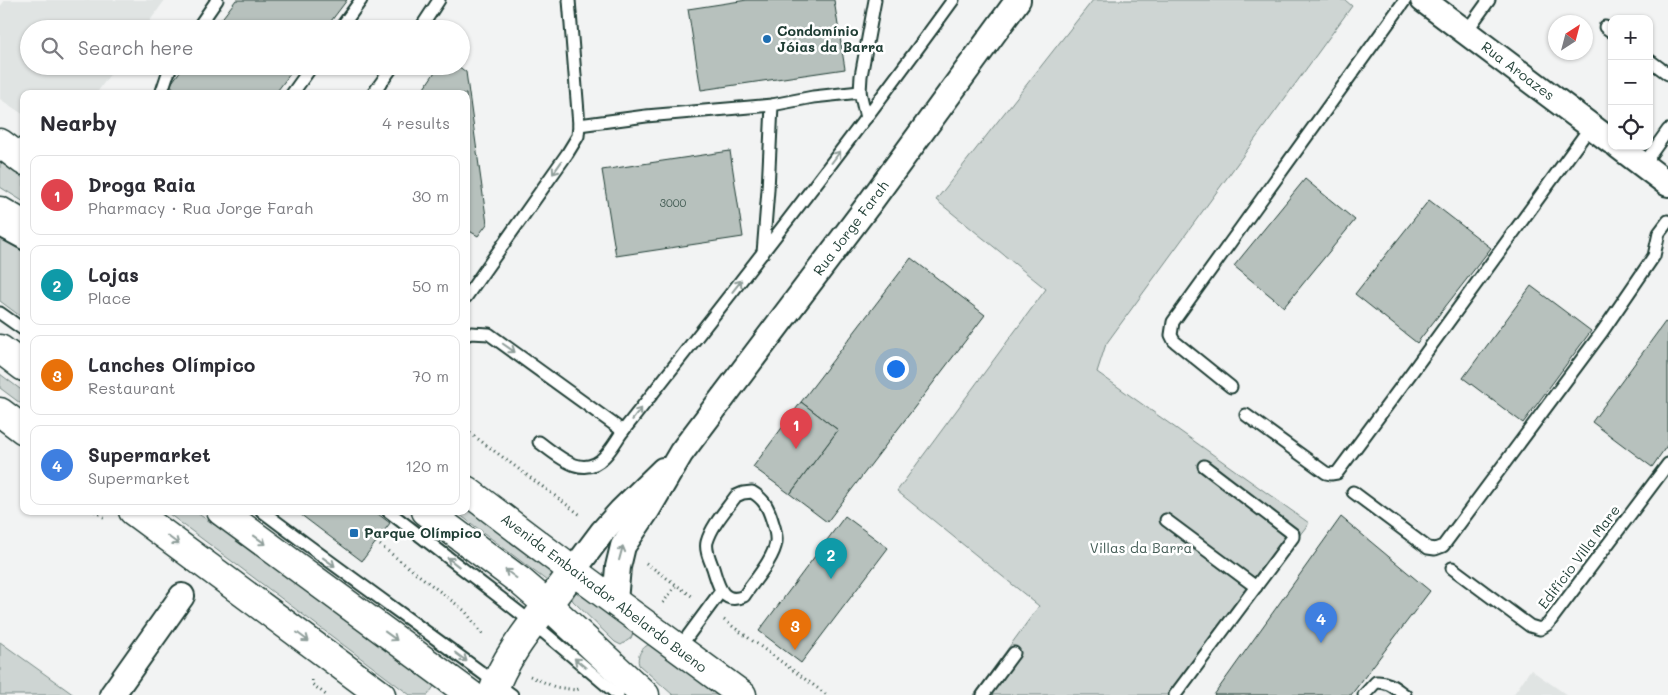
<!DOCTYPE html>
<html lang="en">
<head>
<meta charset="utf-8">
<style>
  :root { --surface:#fff; --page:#f2f2f3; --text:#2b2b33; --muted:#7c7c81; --line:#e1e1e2; --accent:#1f6fb2 }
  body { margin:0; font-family:Mali,sans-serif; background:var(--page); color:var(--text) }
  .controls { position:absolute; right:15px; top:15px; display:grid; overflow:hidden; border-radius:10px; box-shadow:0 1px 4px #0004 }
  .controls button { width:45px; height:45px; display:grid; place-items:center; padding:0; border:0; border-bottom:1px solid var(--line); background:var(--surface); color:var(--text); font:25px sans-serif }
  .compass { position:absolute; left:1548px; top:15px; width:45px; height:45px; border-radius:50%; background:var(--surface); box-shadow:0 1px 4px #0004; rotate:36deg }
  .you { position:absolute; left:895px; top:368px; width:18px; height:18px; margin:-12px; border:4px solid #fff; border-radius:50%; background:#1a73e8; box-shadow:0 0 0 8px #1a73e833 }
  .badge { display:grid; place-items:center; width:32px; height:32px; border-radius:50%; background:var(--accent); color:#fff; font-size:16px; font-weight:700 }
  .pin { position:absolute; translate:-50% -41px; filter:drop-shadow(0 1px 2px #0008) }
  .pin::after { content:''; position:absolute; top:26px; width:18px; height:15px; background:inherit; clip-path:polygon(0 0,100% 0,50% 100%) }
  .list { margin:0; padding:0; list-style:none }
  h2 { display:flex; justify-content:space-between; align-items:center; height:65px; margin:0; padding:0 20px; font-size:21px }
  h2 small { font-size:16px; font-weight:400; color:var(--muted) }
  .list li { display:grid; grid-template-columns:32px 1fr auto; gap:15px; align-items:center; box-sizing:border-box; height:80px; margin:0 10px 10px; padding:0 10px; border:1px solid var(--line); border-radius:10px }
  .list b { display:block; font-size:19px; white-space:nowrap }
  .list p { margin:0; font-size:16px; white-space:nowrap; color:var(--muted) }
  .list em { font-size:16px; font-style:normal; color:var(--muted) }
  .icon { flex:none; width:28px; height:28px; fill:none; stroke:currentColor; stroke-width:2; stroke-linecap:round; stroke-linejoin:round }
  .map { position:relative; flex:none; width:1668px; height:695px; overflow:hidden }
  .search { position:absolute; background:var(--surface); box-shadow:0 1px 4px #0004; left:20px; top:20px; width:450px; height:55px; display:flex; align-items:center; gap:12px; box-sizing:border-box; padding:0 18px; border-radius:28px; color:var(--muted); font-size:19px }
  .panel { position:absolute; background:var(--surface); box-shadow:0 1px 4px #0004; left:20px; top:90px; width:450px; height:425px; border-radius:10px }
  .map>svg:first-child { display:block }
</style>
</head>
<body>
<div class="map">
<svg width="1668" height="695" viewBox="0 0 1668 695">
  <rect width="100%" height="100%" fill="#f2f3f3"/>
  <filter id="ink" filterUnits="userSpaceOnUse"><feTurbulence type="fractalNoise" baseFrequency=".02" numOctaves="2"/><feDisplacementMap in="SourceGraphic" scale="10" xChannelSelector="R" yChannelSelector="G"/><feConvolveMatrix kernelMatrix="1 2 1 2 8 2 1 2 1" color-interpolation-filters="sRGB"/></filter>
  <g filter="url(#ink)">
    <g fill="#e0e4e3">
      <path d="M5,0h160l-21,29h-115v37h87l-20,28h-72v21l-24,-16v-92z"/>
      <path d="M1531,669v1l36,25h-54z"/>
    </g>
    <g fill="#ced5d3" stroke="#768984">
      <path d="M1093,0h252l7,6 -246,338 -9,28 212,151 -133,172h-202l65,-89 -142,-115 149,-202 -110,-89z"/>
      <path d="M0,161l24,18v23l-24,-15z"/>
      <path d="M0,238l24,14v67l-24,-18z"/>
      <path d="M0,374l24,18v14l-24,-18z"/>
      <path d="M466,505l89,68 -4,8h-4l-92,-70h11z"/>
      <path d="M165,511h29l113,76 130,95 -9,13h-18z"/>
      <path d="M580,590l54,41 -3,7 -10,7 -6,-3 -42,-41 -1,-2 3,-6z"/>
      <path d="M0,642l74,53h-74z"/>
      <path d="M650,644l71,51h-48l-34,-30c-3,-9 3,-18 11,-21z"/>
    </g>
    <g fill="#b7c1bd" stroke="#1f3d34">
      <path d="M236,0h111l-22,29h-111z"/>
      <path d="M747,0h87l11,69 -144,21 -13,-81z"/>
      <path d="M184,66h112l-21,28h-94l-11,-9z"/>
      <path d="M439,66h19l8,6 21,152 -9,12 -12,-7v-135h-46z"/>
      <path d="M730,151l13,86 -127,19 -14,-86z"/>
      <path d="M1305,179l50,41 -71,87 -50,-41z"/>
      <path d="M1429,200l62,48 -74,95 -62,-49z"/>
      <path d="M911,258l74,57 -158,207 -37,-28 48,-64 -37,-28z"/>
      <path d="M1531,286l60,45 -68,92 -60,-45z"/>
      <path d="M1665,322l3,2v120l-16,23 -60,-45z"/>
      <path d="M801,402l37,28 -48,64 -37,-27z"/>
      <path d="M296,511h78l16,12 -28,38z"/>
      <path d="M845,516l43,32 -87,115 -42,-32z"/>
      <path d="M1341,517l89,74 -79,104h-137z"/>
    </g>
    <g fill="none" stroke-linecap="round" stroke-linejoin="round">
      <defs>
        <g id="lane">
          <path d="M1605,27l7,5"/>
          <path d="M197,29l20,-29"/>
          <path d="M340,29l21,-29"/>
          <path d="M420,29l19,-29"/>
          <path d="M1466,32l23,-32"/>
          <path d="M1649,60l19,14"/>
          <path d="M161,94l6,-18 5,-10"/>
          <path d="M292,94l20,-28"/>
          <path d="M373,94l20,-28"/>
          <path d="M866,118l-6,-26 1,-16 14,-76"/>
          <path d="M579,125l67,-9 126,-11"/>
          <path d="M1643,165l25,-35"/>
          <path d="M0,231l24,13"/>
          <path d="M763,253l5,-63 4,-85 41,-8 47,-5"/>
          <path d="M466,297l101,-143 11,-18 1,-11 -10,-125"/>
          <path d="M0,313l24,17"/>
          <path d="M466,335l5,-2 18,1 134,97c112,-142 224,-285 330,-431"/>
          <path d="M1231,387l-57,-46 -3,-6 2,-13 232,-322"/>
          <path d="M1246,415l80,58 5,1 6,-1 72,-97 182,-250"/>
          <path d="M539,442c19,14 44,38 65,15 8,-8 13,-18 19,-26"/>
          <path d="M752,492c12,7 16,15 20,28 2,7 5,14 4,22 -2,17 -23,40 -32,54 -22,10 -26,-12 -31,-28 -3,-8 -8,-18 -6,-26 5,-17 19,-32 29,-46l7,-3z"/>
          <path d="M1353,492l75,56 7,1 8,-3 159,-214 52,-76 5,-23 9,-12"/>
          <path d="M262,511c83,63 167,122 250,184"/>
          <path d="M388,511l146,113 84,71"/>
          <path d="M1166,520l90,67"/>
          <path d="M1452,568l78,58 10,3 8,-5 120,-160"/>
          <path d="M679,648l42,-57"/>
          <path d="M983,695l31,-42"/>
          <path d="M1175,695l118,-158v-3l-89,-68"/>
          <path d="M1364,695l12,-13c12,-1 19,6 29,13"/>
        </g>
        <g id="street">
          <path d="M1423,0l189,142"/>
          <path d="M1618,146l50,38"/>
          <path d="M573,571l30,-40 18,-20 42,-41"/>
          <path d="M615,601l3,-34 5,-21 25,-37 33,-56 188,-249 149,-204"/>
          <path d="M112,695l70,-99"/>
        </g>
        <g id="primary">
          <path d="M0,143l24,18"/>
          <path d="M0,412l24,18"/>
          <path d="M466,490l107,81 169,124"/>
          <path d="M133,511l248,184"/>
        </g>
        <g id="highway">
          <path d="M0,211l24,14"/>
          <path d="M0,349l24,18"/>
          <path d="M221,511l250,184"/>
          <path d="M426,511l94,70 28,24 97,90"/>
          <path d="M492,695c14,-45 54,-86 81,-124"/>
        </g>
      </defs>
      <use href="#lane" stroke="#1f3d34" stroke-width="15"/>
      <use href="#street" stroke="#1f3d34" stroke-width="28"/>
      <use href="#primary" stroke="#1f3d34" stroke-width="31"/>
      <use href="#highway" stroke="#1f3d34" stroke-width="31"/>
      <g stroke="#1f3d34" stroke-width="3" stroke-dasharray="1 4" stroke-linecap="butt">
        <path d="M466,430l116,86"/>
        <path d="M95,511l10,7"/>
        <path d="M376,542l89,69 19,25"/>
        <path d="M646,563l47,34"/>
        <path d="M663,603l13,-18"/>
        <path d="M724,620l103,75"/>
        <path d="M530,676l25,11 21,3 3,-1"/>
        <path d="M312,680v4l14,11"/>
      </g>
      <use href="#lane" stroke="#fff" stroke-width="11"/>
      <use href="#street" stroke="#fff" stroke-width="24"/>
      <use href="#primary" stroke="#fff" stroke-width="28"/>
      <use href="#highway" stroke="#fff" stroke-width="28"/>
    </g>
    <defs><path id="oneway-shaft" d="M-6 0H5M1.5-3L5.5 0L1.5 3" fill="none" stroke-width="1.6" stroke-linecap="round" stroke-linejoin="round" transform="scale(1.25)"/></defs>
    <g stroke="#8f9e9a">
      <use href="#oneway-shaft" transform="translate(836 157) rotate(-53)"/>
      <use href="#oneway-shaft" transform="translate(557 168) rotate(125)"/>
      <use href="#oneway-shaft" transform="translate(737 286) rotate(-52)"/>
      <use href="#oneway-shaft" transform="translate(509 348) rotate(35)"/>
      <use href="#oneway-shaft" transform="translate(637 414) rotate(-52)"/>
      <use href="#oneway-shaft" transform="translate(173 540) rotate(37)"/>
      <use href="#oneway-shaft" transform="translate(260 540) rotate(36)"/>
      <use href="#oneway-shaft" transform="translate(621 553) rotate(-75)"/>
      <use href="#oneway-shaft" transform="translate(329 562) rotate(36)"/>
      <use href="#oneway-shaft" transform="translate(453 562) rotate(-142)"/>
      <use href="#oneway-shaft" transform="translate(511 574) rotate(-143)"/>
      <use href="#oneway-shaft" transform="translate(391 636) rotate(36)"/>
      <use href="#oneway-shaft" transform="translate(303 637) rotate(37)"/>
      <use href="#oneway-shaft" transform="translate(461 657) rotate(37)"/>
      <use href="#oneway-shaft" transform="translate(580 663) rotate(-140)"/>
    </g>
  </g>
  <g fill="#1f6fb2" stroke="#fff" stroke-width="2">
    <circle cx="767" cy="39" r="5"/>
    <rect x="349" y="528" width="10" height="10" rx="2.5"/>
  </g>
  <g text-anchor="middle" stroke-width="5" stroke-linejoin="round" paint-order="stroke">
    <g font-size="11" fill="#455e56">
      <text x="673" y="207">3000</text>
    </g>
    <g font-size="14" font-weight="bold" fill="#1f3d34" stroke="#fff" text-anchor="start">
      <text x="777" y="36">Condomínio<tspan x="777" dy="16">Jóias da Barra</tspan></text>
      <text x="364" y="538">Parque Olímpico</text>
    </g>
    <g font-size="14" fill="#1f3d34" stroke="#fff">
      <text transform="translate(1518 71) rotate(37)" y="5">Rua Aroazes</text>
      <text transform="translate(851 228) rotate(-53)" y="5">Rua Jorge Farah</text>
      <text transform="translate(1579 557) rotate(-53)" y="5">Edifício Villa Mare</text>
      <text transform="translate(604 593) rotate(37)" y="5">Avenida Embaixador Abelardo Bueno</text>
    </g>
    <g font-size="14" fill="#425b54" stroke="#fff">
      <text x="1141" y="553">Villas da Barra</text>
    </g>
  </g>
</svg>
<div class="controls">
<button>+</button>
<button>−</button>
<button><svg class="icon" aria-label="locate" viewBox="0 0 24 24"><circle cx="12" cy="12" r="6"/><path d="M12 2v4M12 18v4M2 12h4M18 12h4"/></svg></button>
</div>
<svg class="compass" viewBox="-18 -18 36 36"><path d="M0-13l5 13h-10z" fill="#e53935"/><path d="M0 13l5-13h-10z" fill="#7c7c81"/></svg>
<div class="you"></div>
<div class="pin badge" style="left:796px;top:449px;background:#e0444e">1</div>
<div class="pin badge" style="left:831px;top:579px;background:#0f9aa8">2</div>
<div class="pin badge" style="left:795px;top:650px;background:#e8710a">3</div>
<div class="pin badge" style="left:1321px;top:643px;background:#3f7fe0">4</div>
<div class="search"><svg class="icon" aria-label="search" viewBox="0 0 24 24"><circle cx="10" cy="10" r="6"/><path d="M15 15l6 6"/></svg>Search here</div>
<section class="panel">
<h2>Nearby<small>4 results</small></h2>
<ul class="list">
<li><span class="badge" style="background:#e0444e">1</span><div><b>Droga Raia</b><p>Pharmacy · Rua Jorge Farah</p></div><em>30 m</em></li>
<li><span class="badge" style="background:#0f9aa8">2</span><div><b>Lojas</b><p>Place</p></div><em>50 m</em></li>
<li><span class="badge" style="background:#e8710a">3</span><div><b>Lanches Olímpico</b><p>Restaurant</p></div><em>70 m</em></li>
<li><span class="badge" style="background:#3f7fe0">4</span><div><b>Supermarket</b><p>Supermarket</p></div><em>120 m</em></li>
</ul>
</section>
</div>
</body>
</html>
